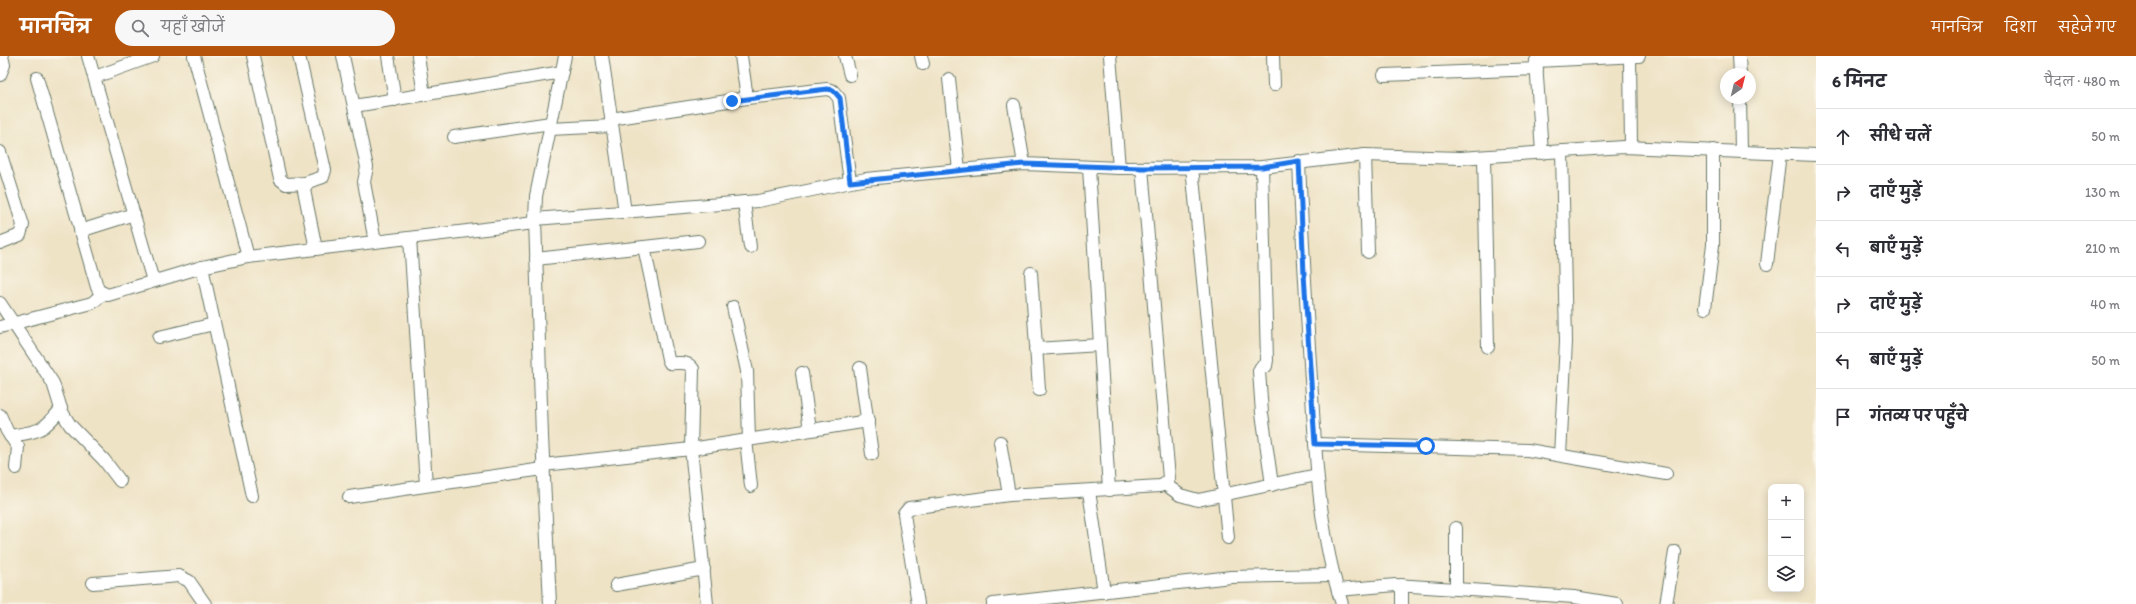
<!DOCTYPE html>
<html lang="hi">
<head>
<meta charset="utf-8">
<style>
  :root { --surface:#fff; --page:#f7f7f7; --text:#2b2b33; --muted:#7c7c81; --line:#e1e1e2; --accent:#b45309 }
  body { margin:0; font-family:Itim,"Playpen Sans Deva",sans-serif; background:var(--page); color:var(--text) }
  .controls { position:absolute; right:12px; bottom:12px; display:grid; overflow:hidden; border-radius:8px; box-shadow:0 2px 10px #0003 }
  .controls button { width:36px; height:36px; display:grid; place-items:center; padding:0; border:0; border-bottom:1px solid var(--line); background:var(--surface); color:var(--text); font:20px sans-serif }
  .compass { position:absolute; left:1720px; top:12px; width:36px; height:36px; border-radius:50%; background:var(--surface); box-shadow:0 2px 10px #0003; rotate:35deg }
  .stop { position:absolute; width:12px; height:12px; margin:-9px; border:3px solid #1a73e8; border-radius:50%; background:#fff }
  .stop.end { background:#1a73e8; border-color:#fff; box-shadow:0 1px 4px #0008 }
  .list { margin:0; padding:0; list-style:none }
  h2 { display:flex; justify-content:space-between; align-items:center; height:52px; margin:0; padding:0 16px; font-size:17px }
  h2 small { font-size:13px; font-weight:400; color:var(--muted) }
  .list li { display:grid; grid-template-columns:26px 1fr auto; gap:12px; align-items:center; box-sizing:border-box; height:56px; padding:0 16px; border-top:1px solid var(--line) }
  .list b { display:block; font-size:15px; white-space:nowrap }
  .list em { font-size:13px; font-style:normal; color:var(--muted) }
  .icon { flex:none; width:22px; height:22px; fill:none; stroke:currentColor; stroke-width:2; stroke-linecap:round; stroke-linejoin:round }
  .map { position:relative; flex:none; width:1816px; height:548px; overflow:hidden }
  header { display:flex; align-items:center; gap:24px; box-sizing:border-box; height:56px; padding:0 20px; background:var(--accent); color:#fff }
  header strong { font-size:19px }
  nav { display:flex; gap:22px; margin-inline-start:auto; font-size:14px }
  .search { width:280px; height:36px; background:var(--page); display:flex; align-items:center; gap:10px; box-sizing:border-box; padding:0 14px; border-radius:22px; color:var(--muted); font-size:15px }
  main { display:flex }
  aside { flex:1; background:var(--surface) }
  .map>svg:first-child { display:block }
</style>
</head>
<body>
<header>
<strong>मानचित्र</strong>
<div class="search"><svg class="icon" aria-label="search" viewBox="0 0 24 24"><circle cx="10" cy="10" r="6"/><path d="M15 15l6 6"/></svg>यहाँ खोजें</div>
<nav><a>मानचित्र</a><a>दिशा</a><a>सहेजे गए</a></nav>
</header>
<main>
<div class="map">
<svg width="1816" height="548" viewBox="0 0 1816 548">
  <rect width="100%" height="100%" fill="#fbf7ec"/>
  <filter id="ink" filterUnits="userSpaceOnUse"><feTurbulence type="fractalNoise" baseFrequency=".025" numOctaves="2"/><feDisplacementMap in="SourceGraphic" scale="8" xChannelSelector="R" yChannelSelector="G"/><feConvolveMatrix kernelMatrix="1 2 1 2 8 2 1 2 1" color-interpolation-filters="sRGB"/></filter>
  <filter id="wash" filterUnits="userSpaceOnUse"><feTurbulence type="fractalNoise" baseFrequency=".012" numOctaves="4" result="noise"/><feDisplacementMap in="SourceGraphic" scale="16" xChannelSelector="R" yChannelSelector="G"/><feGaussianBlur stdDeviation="0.9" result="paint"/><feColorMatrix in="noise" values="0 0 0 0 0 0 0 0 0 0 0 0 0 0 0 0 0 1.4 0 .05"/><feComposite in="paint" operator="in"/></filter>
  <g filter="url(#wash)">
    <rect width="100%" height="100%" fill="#efe3c6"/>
  </g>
  <g filter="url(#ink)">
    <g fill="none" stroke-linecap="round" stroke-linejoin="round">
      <defs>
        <g id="street">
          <path d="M88,0l65,225"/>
          <path d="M194,0l54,201"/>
          <path d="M253,0l27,123 6,5 21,-1"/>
          <path d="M299,0l26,114 -2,7 -15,5 -4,8 12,59"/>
          <path d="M343,0l24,111 -3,15 11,60"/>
          <path d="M388,0l7,44"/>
          <path d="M418,0l6,39"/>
          <path d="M602,0l23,156"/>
          <path d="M741,0l6,42"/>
          <path d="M845,0l5,19"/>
          <path d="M921,0l2,8"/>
          <path d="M1110,0l9,112"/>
          <path d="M1273,0l1,29"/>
          <path d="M1739,0l1,18"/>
          <path d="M1630,1l1,90"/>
          <path d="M1536,5l103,-5"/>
          <path d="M1536,5l6,92"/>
          <path d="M0,19l4,-10 -2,-9"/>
          <path d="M1384,19l153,-6"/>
          <path d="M95,21l58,-21"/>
          <path d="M37,22l60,209 2,4 9,4 94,-28 46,-10 287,-34"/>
          <path d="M949,23l10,91"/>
          <path d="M1740,42l1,53"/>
          <path d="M1014,49l10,59"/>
          <path d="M354,50l208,-34"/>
          <path d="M611,63l136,-21 80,-9 6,2 6,7 11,84"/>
          <path d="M550,73l62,-3"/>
          <path d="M454,81l97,-14"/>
          <path d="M0,96l23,73 -3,10 -20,8"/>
          <path d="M1365,99l3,97"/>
          <path d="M1484,101l4,190"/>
          <path d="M1299,105c3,78 8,156 13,234 4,70 8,142 30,209"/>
          <path d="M1192,111l36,371"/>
          <path d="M1262,111l5,193 -1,6 -5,1 -2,4 3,42 10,72"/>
          <path d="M1089,112l20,322"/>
          <path d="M744,146l6,45"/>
          <path d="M535,163l223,-18 108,-22 158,-15 95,4 143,-1 103,-12 95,3 164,-11 192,8"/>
          <path d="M80,175l54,-17"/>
          <path d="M410,182l16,247"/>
          <path d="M644,191l24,112 2,4c9,1 17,-3 23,6l-2,80 16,155"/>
          <path d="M536,203l162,-18"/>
          <path d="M1767,208l13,-111"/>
          <path d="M202,211l50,229"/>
          <path d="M1031,217l8,117"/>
          <path d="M0,247l53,80 9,29 8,13 34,35 16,21"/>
          <path d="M733,251l14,64 2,69"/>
          <path d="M1705,252l8,-63v-95"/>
          <path d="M0,271l92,-24 11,-9"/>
          <path d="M159,281l55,-13"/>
          <path d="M1035,293l65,-4"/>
          <path d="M860,312l12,86"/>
          <path d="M802,317l8,57"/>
          <path d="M0,359l7,16 11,16 -2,21"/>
          <path d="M10,380c30,-5 32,-4 51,-27"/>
          <path d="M746,384l5,46"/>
          <path d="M1000,386l9,53"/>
          <path d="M1315,388l213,6 138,24"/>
          <path d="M1560,399l6,-113 -4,-191"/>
          <path d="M543,409l148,-16 177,-28"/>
          <path d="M1165,428l15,11 18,5 119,-25"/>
          <path d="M1089,435l15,101"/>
          <path d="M349,441l194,-28"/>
          <path d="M93,527l86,-7 10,5 16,23"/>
          <path d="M616,529l88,-16"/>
          <path d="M1456,533v-61"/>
          <path d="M1338,534l58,-5 178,12 43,7"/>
          <path d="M550,548l-8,-168 -7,-217 1,-23 29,-140"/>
          <path d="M918,548l-14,-90 5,-6 100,-13 151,-9 5,-2 4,-6 -27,-310"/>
          <path d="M993,548l238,-27 102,-2"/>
          <path d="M1402,548v-19"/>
          <path d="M1666,548l9,-52"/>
        </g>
      </defs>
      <use href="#street" stroke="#687767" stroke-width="14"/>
      <use href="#street" stroke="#fff" stroke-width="12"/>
    </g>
  </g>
  <g fill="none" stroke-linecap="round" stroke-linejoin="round" filter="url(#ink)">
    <path stroke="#1a73e8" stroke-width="5" d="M732,45l95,-12 6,1 7,8 10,84 174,-18 118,4 120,-1 37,-6 5,113 11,170 111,2"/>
  </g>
</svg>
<div class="controls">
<button>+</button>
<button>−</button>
<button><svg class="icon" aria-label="layers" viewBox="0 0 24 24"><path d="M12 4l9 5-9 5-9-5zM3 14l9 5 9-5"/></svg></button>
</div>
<svg class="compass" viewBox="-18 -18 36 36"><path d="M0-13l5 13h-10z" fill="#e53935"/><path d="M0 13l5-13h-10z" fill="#7c7c81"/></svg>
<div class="stop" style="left:1426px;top:390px"></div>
<div class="stop end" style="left:732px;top:45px"></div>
</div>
<aside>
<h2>6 मिनट<small>पैदल · 480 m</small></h2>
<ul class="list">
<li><svg class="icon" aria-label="ahead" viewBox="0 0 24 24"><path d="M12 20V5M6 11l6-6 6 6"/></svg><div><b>सीधे चलें</b></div><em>50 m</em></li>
<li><svg class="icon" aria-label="right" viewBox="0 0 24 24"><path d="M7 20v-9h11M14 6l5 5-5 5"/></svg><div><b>दाएँ मुड़ें</b></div><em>130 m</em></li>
<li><svg class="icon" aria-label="left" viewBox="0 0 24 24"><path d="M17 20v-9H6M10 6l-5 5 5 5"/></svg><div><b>बाएँ मुड़ें</b></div><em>210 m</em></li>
<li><svg class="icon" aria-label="right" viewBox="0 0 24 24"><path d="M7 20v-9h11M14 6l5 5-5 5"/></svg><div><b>दाएँ मुड़ें</b></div><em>40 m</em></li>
<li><svg class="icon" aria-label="left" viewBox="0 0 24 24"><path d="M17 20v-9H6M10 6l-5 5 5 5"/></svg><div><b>बाएँ मुड़ें</b></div><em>50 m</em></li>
<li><svg class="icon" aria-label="arrive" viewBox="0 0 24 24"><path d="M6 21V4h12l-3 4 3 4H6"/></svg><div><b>गंतव्य पर पहुँचे</b></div></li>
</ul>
</aside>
</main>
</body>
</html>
